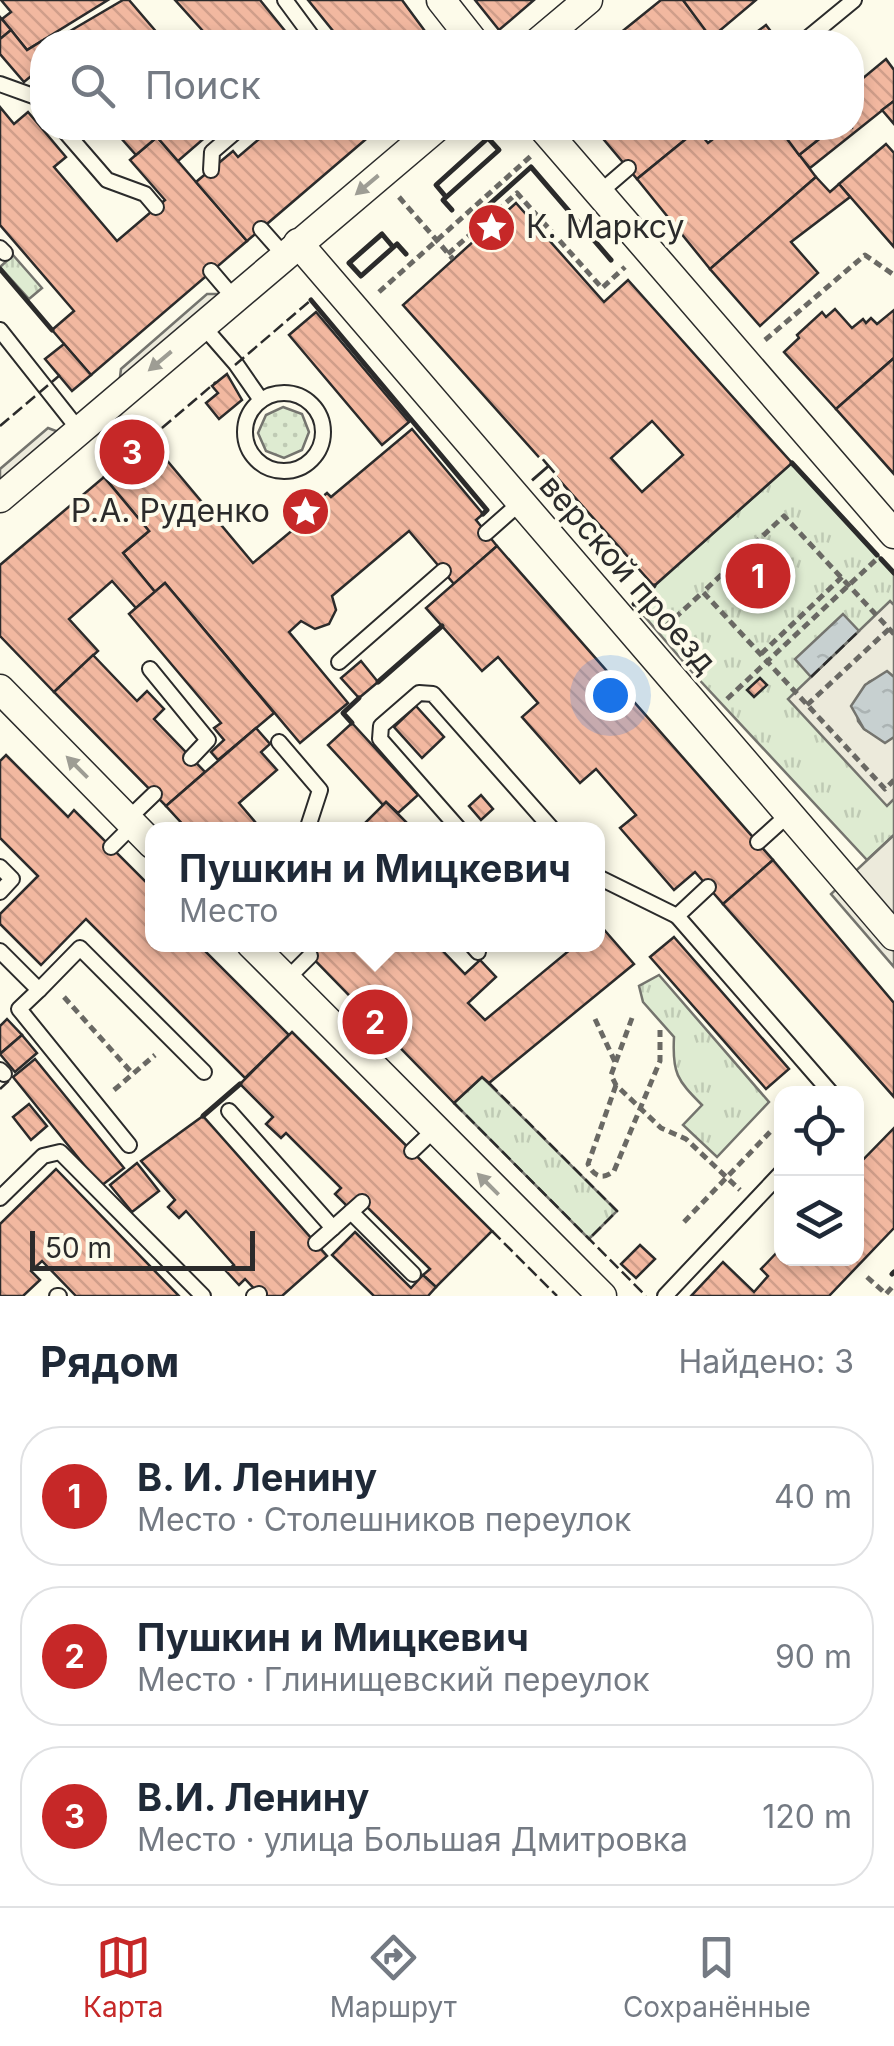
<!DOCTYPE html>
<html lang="ru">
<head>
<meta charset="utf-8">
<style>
  :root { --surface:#fff; --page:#f6f6f7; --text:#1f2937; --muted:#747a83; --line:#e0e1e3; --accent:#c62828 }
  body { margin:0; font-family:Inter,sans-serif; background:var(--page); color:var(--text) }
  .controls { position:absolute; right:30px; bottom:30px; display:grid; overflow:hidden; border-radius:20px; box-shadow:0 5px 15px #0003 }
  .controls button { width:90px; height:90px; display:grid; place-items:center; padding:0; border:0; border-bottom:2px solid var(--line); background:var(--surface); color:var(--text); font:50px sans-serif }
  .scale { position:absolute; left:30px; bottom:25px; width:225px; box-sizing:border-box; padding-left:10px; border:5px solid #2b2b2b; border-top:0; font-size:28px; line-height:35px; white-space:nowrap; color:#2b2b2b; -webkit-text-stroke:8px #fdfbea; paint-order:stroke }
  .you { position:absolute; left:610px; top:695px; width:35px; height:35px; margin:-25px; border:8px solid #fff; border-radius:50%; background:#1a73e8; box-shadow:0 0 0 15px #1a73e833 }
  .badge { display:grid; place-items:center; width:65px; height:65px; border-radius:50%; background:var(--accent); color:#fff; font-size:32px; font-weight:700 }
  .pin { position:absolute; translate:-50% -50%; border:5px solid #fff; box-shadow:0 2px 10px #0006 }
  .popup { position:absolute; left:145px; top:822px; width:460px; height:130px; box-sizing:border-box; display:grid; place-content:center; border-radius:20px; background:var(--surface); filter:drop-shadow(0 2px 8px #0005); font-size:32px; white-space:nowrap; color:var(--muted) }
  .popup b { font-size:38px; color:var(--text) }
  .popup::after { content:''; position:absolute; left:50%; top:100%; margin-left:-20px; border:20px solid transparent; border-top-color:var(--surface) }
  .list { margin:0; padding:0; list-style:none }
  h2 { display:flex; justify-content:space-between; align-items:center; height:130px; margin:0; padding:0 40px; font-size:42px }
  h2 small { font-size:32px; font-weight:400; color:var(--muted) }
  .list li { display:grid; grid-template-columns:65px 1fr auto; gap:30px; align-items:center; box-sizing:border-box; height:140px; margin:0 20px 20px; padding:0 20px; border:2px solid var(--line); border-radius:40px }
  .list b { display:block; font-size:38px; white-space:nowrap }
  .list p { margin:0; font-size:32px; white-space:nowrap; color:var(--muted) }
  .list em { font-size:32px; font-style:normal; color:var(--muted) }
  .icon { flex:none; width:55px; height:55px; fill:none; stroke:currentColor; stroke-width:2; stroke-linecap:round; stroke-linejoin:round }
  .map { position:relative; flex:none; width:894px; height:1296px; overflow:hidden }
  .search { position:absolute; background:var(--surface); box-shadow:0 5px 15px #0003; left:30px; right:30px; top:30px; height:110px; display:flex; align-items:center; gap:25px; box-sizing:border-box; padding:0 35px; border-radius:40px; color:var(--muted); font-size:38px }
  .sheet { height:610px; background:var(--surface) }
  nav { display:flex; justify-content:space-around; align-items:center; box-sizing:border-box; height:140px; border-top:2px solid var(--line); background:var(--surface); font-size:28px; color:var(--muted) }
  nav a { display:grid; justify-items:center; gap:5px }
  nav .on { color:var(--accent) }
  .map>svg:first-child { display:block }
</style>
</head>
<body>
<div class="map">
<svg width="894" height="1296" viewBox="0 0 894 1296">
  <defs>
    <pattern id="grass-dots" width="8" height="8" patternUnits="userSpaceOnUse" patternTransform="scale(2.5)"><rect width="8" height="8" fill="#deebd1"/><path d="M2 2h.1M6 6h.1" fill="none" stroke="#bfcab4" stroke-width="1.8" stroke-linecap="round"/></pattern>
    <pattern id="park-tufts" width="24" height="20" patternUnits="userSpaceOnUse" patternTransform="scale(2.5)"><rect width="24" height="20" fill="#deebd1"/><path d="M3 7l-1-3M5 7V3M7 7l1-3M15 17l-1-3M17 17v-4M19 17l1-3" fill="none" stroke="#bfcab4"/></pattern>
    <pattern id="water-ripples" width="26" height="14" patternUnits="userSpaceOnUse" patternTransform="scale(2.5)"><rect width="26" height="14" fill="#c7d0d0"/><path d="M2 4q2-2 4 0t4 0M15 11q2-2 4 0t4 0" fill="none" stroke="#abb3b3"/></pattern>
    <pattern id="building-back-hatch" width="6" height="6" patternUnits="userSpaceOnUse" patternTransform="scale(2.5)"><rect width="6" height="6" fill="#f2b8a0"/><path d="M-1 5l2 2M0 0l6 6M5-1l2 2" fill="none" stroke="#d09e8a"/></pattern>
  </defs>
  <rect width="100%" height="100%" fill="#fdfbea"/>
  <path fill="url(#grass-dots)" stroke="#74746e" stroke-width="2.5" d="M283,407l19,7 7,18 -7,18 -18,8 -18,-7 -8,-18 8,-18z"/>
  <g fill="url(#park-tufts)" stroke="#74746e" stroke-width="2.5">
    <path d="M13,255l29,33 -13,11 -29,-32z"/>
    <path d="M792,463l102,110v262l-27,25 -174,-187 -59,-69z"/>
    <path d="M659,975l110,127 -52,55 -34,-32 19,-20c-25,-25 -30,-32 -28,-68l-31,-35 -4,-16z"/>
    <path d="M482,1077l135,134 -28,28 -135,-136z"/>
  </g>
  <g fill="#eceadb" stroke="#74746e" stroke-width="2.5">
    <path d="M207,294h22l-111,99 3,-24z"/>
    <path d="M48,428l16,6 -64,56v-21z"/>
    <path d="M890,601l4,4v72l-12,-1 -13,6 -13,19 2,20 6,8 16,9 14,-1v62l-7,7 -99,-107z"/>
    <path d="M894,835v132l-63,-73z"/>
  </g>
  <g fill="url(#water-ripples)" stroke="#74746e" stroke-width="2.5">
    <path d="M843,614l16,17 -48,46 -16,-18z"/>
    <path d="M887,671l7,6v60l-9,6 -21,-14 -13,-23 14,-21z"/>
  </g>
  <g fill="url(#building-back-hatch)" stroke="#2b2b2b" stroke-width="2.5" fill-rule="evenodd">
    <path d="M1,0h107l-81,50 -25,-31 9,-7z"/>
    <path d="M123,0h6l36,42h-93l-7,-8z"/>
    <path d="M175,0h85l34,42h-84l2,-1z"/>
    <path d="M308,0h94l31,42h-91z"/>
    <path d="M475,0h59l-35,30z"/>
    <path d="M661,0h22l32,42h-106z"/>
    <path d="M683,0h73l-45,38z"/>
    <path d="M0,17l11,13 -11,9z"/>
    <path d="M766,25l13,17h-36z"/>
    <path d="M11,30l16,20 18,-11 3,3h-6v25l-18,15 -24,-28v-15z"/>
    <path d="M886,59l8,11v31l-84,67 -11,-13 34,-27h19v-49l4,5z"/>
    <path d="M894,101v23l-12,-14z"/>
    <path d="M0,107l14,17 14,-12 38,45 -12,10 63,74 48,-41 -35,-40 27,-23 90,104 -156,134 -39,-45 22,-19 -74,-86z"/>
    <path d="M112,128h104l-38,33 -21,-24 -21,18z"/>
    <path d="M272,128h107l-132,113 -51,-59 37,-31 5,6z"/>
    <path d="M594,128h101l2,2 -60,49z"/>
    <path d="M727,128h52l37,49 -106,92 -73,-90 60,-49 11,13z"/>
    <path d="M779,128h54l-34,27z"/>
    <path d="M886,144l8,9v94l-55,-63z"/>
    <path d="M816,177l14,15 9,-8 11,13 -59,45 27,31 -58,53 -50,-57z"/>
    <path d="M516,203l88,99 24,-22 164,183 -138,123 -251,-281zM652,421l31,34 -41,37 -31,-34z"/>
    <path d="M835,309l17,19 11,-9 3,4 5,-5 6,6 17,-14v48l-58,51 -52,-57 15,-14 -2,-3 25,-23 4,5z"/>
    <path d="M316,312l93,110 -27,23 -93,-110z"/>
    <path d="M64,344l27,31 -19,16 -27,-32z"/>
    <path d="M894,358v116l-58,-65z"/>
    <path d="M227,374l15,26 -23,19 -13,-16 12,-10 -6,-7z"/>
    <path d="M412,429l71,85 -7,6 21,26 -43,38 -45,-53 -77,65 4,14 -7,14 -14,5 -14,-8 -12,11 59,71 -48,40 -135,-160 -10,9 -32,-39 26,-22 -45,-54 45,-38 104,124 53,-44 -4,-5 25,-21 4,4z"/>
    <path d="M104,477l45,54 -26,22 32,39 -19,16 -24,-27 -43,38 29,32 -44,41 -54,-56v-71z"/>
    <path d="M497,546l276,314 -50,44 -28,-32 -21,18 -54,-62 16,-13 -40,-46 -16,14 -58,-66 16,-14 -40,-46 -16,14 -56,-63z"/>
    <path d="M165,583l109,130 -56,47 -7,-8 13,-12 -10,-12 7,-5 -92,-109z"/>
    <path d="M93,655l44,46 10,-10 17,18 -10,10 51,53 -39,34 -112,-114z"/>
    <path d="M361,661l17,21 -19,16 -18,-20z"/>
    <path d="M760,678l7,7 -13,12 -7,-7z"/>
    <path d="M416,706l28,31 -22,21 -28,-31z"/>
    <path d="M352,723l66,72 -20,18 -12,-11 -3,3 -55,-60z"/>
    <path d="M256,728l14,16 -9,8 16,18 -38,33 23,27h-74l-22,-24z"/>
    <path d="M6,755l62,62 6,-7 78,78 -5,6 5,5v45h46l91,91 -44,43 -159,-159 -45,46 -41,-41v-10l38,-38 -38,-38v-77z"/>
    <path d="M481,795l12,14 -12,11 -12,-14z"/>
    <path d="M386,802l28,28h-56z"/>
    <path d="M773,860l121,143v94l-171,-193z"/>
    <path d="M600,925l34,39 -145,119 -7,-6 -28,26 -155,-159h137l29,30 15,-14 16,17 -28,26 17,17 92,-76h21z"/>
    <path d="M674,937l115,132 -23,20 -116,-132z"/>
    <path d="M7,1019l15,16 -22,19v-28z"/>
    <path d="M292,1032l200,199 -56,56 -13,-12 7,-6 -73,-72 -9,10 -13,-13 6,-6 -55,-55 -5,5 -15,-14 7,-7 -33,-33z"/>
    <path d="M22,1035l15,18 -22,19 -15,-18z"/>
    <path d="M35,1059l89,109 -23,18 -88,-109z"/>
    <path d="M29,1104l18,22 -16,14 -18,-23z"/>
    <path d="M203,1116l124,140 -45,40h-21l-16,-17 -6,6 -13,-14 8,-6 -48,-54 -7,7 -11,-11 7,-7 -34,-39z"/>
    <path d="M894,1128v100l-65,68h-138l32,-34 31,30 14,-16 -7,-7 21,-22v11h74v-91z"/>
    <path d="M137,1163l22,28 -27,21 -22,-27z"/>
    <path d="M56,1169l123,127h-103l-34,-35 -11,10 9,9 -17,16h-23v-72z"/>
    <path d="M355,1232l56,56 12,-13 13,12 -8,9h-54l-42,-41z"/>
    <path d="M640,1245l15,14 -19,19 -15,-14z"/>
  </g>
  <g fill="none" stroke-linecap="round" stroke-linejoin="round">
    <defs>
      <g id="lane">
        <path d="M285,0l31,42"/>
        <path d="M803,42l51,-42"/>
        <path d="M0,84l36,13 6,8"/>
        <path d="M62,128l45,52 38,14 11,13"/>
        <path d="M211,170l1,-18 28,-24"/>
        <path d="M599,193l29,-25"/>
        <path d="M261,229l23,26"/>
        <path d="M0,248l5,5"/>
        <path d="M211,271l23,27"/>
        <path d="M202,325l34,39 25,36"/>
        <path d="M0,330l79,100"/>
        <circle cx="284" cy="432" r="39"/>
        <path d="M486,533l35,-31"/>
        <path d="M339,662l104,-91"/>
        <path d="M150,669l58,71 -17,18"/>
        <path d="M279,742l41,48 -13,40"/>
        <path d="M128,819l26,-25"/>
        <path d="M460,830l-80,-91 1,-13 38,-33 14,1 120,136"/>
        <path d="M758,842l31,-28"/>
        <path d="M111,847l22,-22"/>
        <path d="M0,867l12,12 -12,13"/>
        <path d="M598,877l79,39"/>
        <path d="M708,887l-31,29 155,178"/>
        <path d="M471,944l7,8"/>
        <path d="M0,951l39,39 41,-42 124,124"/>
        <path d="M286,980l24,-24"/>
        <path d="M39,990l-20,19 110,136"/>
        <path d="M0,1070l4,4"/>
        <path d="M229,1111l104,117"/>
        <path d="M412,1151l22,-21"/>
        <path d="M0,1198l43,-42 17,-4 143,144"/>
        <path d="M351,1212l62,62"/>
        <path d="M316,1243l46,-41"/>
        <path d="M57,1296h2"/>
        <path d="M254,1296l5,-2"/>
        <path d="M665,1296l117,-124"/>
      </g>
      <g id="street">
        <path d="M441,0l33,42"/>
        <path d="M538,42l50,-42"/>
        <path d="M543,128l351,406"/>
        <path d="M298,243l596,693"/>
        <path d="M0,498l436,-370"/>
        <path d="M0,689l152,155"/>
        <path d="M251,944l351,352"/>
      </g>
    </defs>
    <use href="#lane" stroke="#2b2b2b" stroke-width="18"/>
    <use href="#street" stroke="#2b2b2b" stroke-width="31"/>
    <g stroke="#6a6964" stroke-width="5" stroke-dasharray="8 5" stroke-linecap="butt">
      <path d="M399,197l54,62"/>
      <path d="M448,254l69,-61 85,95 23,-21"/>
      <path d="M379,292l152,-136"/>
      <path d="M765,340l100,-85 29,20"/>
      <path d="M665,627l38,-35"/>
      <path d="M894,634l-110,-118 -81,76 182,197 9,-9"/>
      <path d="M761,654l81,-77"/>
      <path d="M727,699l153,-143"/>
      <path d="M807,705l82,-76"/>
      <path d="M64,997l69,77"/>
      <path d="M632,1018l-21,57 5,10 45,43 25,11 54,51"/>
      <path d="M595,1019l21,45"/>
      <path d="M616,1085l-28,79c6,13 15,16 26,7l46,-110v-31"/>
      <path d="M114,1090l41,-35"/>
      <path d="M684,1222l86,-90"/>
      <path d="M867,1277l19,17 8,-9"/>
    </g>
    <use href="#lane" stroke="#fdfbea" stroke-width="14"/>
    <use href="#street" stroke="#fdfbea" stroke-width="28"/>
    <g stroke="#2b2b2b" stroke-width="2.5" stroke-dasharray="12 5" stroke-linecap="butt">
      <path d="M235,365l76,-65"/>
      <path d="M0,426l60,-51"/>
      <path d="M149,439l67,-57"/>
      <path d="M811,677l48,-46"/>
      <path d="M436,830l5,-6 5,6"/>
      <path d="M489,1083l128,128 -28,28"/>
      <path d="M0,1089l13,-12"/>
      <path d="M454,1103l192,193"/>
      <path d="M492,1231l65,65"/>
    </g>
    <g stroke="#2b2b2b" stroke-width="5">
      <path d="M446,197l-10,-12 52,-47 11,12 -56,50 9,10"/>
      <path d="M472,220l59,-53 80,93"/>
      <path d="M393,247l-11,-13 -33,29 12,13 36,-32 9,10"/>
      <path d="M0,269l52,61"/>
      <path d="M311,300l176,210 -4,4"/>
      <path d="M792,463l85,92"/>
      <path d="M881,559l13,14"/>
      <path d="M634,604l20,-18"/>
      <path d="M378,682l64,-56"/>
      <path d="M352,723l-9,-10 16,-15"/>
      <path d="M203,1116l37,-32"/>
      <path d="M892,1274l2,-2"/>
    </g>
  </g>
  <defs><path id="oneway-solid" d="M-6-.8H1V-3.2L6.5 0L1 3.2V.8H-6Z" transform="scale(2.5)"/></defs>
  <g fill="#9e9d94">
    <use href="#oneway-solid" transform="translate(367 185) rotate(140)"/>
    <use href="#oneway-solid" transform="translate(160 361) rotate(140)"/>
    <use href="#oneway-solid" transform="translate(77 767) rotate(-135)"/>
    <use href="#oneway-solid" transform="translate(488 1184) rotate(-135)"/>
  </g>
  <defs>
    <symbol id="sight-disc" viewBox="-11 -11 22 22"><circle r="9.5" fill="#c62828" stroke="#fdfbea"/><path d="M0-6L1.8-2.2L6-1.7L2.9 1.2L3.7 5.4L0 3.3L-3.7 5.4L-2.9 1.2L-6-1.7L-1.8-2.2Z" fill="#fff"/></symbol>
  </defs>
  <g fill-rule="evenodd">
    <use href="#sight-disc" x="464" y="200" width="55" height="55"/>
    <use href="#sight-disc" x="278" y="484" width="55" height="55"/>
  </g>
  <g text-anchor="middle" stroke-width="8" stroke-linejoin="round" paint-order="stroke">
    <g font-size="32" fill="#2b2b2b" stroke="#fdfbea" text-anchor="start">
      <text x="526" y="238">К. Марксу</text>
      <text x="270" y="522" text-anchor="end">Р.А. Руденко</text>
    </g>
    <g font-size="32" fill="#2b2b2b" stroke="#fdfbea">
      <text transform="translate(622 567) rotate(49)" y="11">Тверской проезд</text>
    </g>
  </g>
</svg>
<div class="controls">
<button><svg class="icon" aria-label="locate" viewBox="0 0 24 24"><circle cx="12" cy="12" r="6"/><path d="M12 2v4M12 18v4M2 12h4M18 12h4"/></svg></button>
<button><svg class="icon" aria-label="layers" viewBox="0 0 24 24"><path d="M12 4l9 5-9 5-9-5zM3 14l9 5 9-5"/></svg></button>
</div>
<div class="scale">50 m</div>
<div class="you"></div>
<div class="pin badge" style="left:758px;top:576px">1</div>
<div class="pin badge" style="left:375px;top:1022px">2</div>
<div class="popup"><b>Пушкин и Мицкевич</b>Место</div>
<div class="pin badge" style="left:132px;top:452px">3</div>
<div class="search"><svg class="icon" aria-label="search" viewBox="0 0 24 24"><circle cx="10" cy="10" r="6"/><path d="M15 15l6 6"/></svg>Поиск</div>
</div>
<section class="sheet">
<h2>Рядом<small>Найдено: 3</small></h2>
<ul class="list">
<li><span class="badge">1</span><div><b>В. И. Ленину</b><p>Место · Столешников переулок</p></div><em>40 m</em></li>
<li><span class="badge">2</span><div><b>Пушкин и Мицкевич</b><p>Место · Глинищевский переулок</p></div><em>90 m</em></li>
<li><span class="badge">3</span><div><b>В.И. Ленину</b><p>Место · улица Большая Дмитровка</p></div><em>120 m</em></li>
</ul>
</section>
<nav>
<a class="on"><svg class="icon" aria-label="map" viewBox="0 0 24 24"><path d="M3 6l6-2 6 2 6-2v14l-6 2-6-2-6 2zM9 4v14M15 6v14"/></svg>Карта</a>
<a><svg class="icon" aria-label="directions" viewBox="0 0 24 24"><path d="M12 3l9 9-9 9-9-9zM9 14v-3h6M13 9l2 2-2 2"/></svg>Маршрут</a>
<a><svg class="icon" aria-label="saved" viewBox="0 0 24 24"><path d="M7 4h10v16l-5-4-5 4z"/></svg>Сохранённые</a>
</nav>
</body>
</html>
